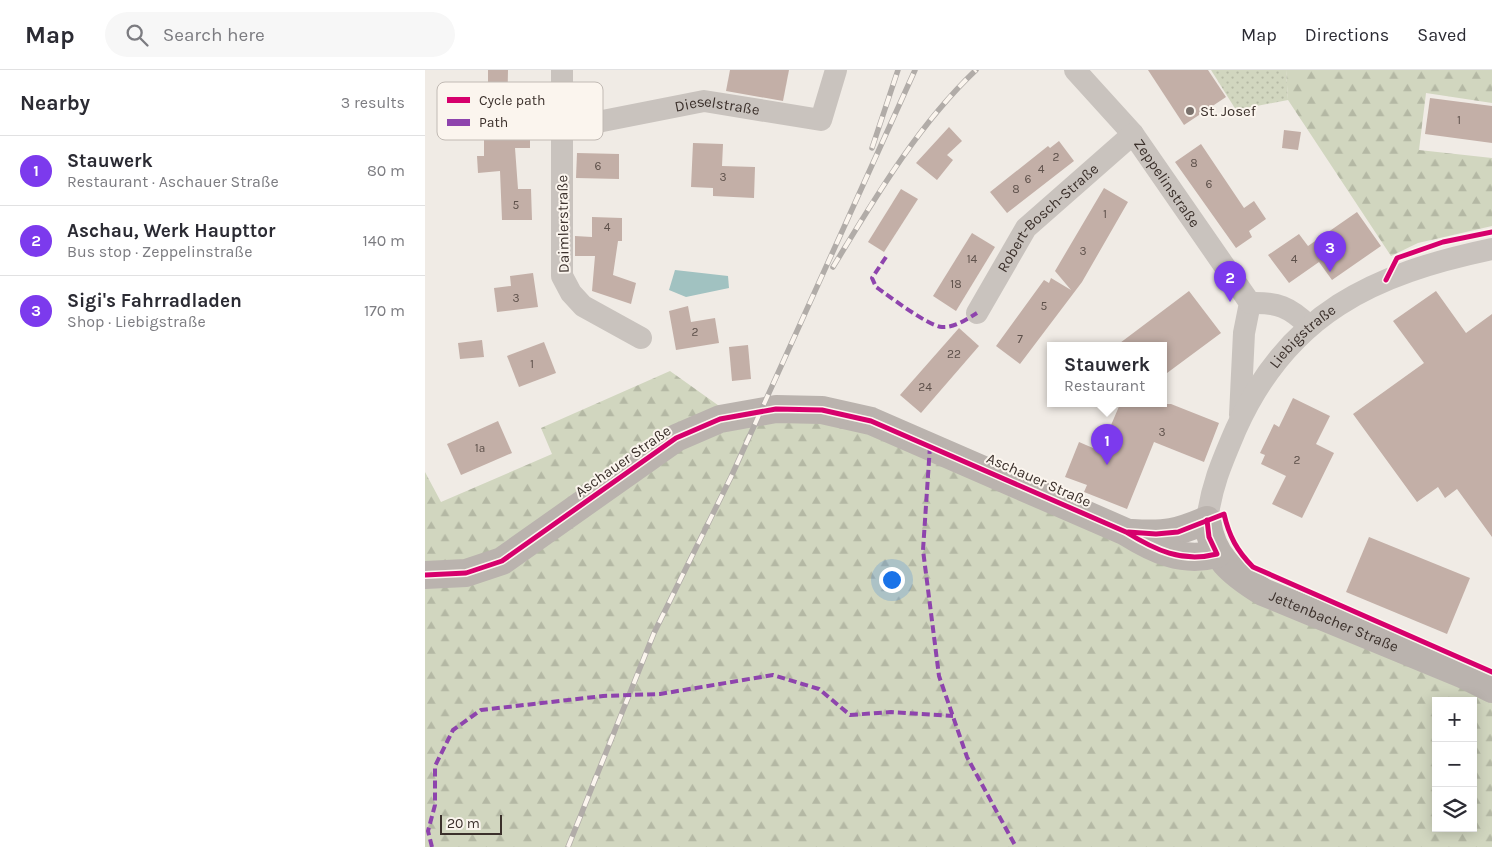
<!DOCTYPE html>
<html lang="en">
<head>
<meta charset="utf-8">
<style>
  :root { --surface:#fff; --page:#f7f7f7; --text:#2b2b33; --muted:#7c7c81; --line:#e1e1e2; --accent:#7c3aed }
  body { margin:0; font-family:Karla,sans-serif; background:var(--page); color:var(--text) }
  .controls { position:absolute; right:15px; bottom:15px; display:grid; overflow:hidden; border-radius:0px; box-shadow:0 2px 12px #0003 }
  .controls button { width:45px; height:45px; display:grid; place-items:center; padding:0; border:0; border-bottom:1px solid var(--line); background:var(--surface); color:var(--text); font:25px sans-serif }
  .scale { position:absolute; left:15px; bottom:12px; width:62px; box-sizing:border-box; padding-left:5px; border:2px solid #3b302b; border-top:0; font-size:14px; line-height:18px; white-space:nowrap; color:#3b302b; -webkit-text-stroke:4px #fbf5ee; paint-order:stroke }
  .you { position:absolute; left:466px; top:509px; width:18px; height:18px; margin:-12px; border:4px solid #fff; border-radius:50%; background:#1a73e8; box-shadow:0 0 0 8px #1a73e833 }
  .badge { display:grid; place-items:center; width:32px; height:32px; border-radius:50%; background:var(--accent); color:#fff; font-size:16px; font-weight:700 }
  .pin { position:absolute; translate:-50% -41px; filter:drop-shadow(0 1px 2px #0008) }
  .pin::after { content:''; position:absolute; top:26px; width:18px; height:15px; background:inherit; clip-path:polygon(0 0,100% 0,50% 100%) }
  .popup { position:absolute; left:622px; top:272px; width:120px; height:65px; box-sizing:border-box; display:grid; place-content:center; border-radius:0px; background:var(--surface); filter:drop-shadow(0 1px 4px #0005); font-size:16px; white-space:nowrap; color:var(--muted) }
  .popup b { font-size:19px; color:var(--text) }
  .popup::after { content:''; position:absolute; left:50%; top:100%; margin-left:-10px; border:10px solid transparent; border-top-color:var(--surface) }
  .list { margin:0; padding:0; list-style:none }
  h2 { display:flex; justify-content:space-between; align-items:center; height:65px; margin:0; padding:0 20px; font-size:21px }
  h2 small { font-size:16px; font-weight:400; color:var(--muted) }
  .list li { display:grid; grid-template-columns:32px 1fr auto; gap:15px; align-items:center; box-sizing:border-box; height:70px; padding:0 20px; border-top:1px solid var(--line) }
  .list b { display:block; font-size:19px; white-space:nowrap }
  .list p { margin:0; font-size:16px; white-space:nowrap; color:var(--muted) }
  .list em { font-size:16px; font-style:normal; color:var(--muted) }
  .icon { flex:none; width:28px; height:28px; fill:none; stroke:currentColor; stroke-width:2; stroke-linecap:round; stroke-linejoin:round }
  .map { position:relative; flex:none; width:1067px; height:777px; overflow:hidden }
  header { display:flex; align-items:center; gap:30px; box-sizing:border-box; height:70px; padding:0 25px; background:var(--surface); border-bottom:1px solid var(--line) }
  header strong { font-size:24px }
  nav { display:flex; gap:28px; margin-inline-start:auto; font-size:18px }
  .search { width:350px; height:45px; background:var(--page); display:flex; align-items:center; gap:12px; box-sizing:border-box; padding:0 18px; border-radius:28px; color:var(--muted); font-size:19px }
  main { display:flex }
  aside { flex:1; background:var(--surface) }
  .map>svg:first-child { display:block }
</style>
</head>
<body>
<header>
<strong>Map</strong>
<div class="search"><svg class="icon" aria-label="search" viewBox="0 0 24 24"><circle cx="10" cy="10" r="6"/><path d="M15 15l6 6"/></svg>Search here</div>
<nav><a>Map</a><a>Directions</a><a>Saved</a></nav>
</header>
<main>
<aside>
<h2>Nearby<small>3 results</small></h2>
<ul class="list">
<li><span class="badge">1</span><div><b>Stauwerk</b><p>Restaurant · Aschauer Straße</p></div><em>80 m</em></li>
<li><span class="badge">2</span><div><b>Aschau, Werk Haupttor</b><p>Bus stop · Zeppelinstraße</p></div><em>140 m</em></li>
<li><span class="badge">3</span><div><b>Sigi's Fahrradladen</b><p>Shop · Liebigstraße</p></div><em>170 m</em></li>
</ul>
</aside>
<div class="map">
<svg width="1067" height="777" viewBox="0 0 1067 777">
  <defs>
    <pattern id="green-dots" width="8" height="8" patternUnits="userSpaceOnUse" patternTransform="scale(1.25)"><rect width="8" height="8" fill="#d1d6bf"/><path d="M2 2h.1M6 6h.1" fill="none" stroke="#b4b8a4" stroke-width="1.8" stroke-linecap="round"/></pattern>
    <pattern id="forest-firs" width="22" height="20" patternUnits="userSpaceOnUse" patternTransform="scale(1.25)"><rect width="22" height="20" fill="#d1d6bf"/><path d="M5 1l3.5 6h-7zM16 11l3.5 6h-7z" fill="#b4b8a4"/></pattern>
  </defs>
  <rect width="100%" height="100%" fill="#f0ebe5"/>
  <path fill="url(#green-dots)" d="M786,0h75l2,30 -52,10z"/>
  <g fill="url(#forest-firs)" fill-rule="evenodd">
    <path d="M861,0h206v33l-66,-10 -7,57 73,8v68l-74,17 -27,13 -103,-156z"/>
    <path d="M245,301l52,37 -163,104 -84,50 -50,4v-94l16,30 111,-48 -11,-26z"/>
    <path d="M415,349l380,153 272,126v149h-1067v-261h14l241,-142 45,-19zM1011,631h37v127h-37z"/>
  </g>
  <path fill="#a1c2c1" d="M250,200l53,6 1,12 -43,9 -17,-7z"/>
  <g fill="#c3afa7">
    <path d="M63,0h20l-1,48 23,-1v31h-15l3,41h13l1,31h-30l-2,-49 -22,2 -1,-17h7v-44h-4l1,-23h7z"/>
    <path d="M305,0h59l-6,31 -57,-10z"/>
    <path d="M723,0h60l18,27 -42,28z"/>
    <path d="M1005,28l62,8v37l-67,-9z"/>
    <path d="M524,57l13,14 -15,14 6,5 -16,20 -21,-17z"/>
    <path d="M859,60l17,2 -3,18 -16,-2z"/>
    <path d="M634,71l15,20 -67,52 -17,-21 58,-46 2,2z"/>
    <path d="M268,73l30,1 -1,22 33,1 -1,31 -41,-2v-8l-22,-1z"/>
    <path d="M776,74l43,64 10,-7 12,18 -17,12 3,6 -16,11 -61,-86z"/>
    <path d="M152,83l42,1v25l-43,-1z"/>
    <path d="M679,118l24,14 -46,80 -62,82 -24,-18 48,-66 5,3 2,-5 20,12 -16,-19z"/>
    <path d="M476,119l17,10 -34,53 -16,-10z"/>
    <path d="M932,142l24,34 -49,34 -13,-18 -30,21 -21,-28 31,-21 9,12z"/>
    <path d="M167,147l30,1v23h-4l-5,34 23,8 -5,21 -39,-13 3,-35h-20v-20l17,1z"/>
    <path d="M547,163l23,14 -39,64 -23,-15z"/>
    <path d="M108,203l5,34 -41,5 -3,-24 17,-2 -1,-10z"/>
    <path d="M764,221l32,42 -58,43v-30h-47z"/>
    <path d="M1011,221l30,42 26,-19v223l-35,-48 -12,9 -7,-11 -21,15 -64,-88 71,-51 -31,-42z"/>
    <path d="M263,236l3,16 24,-4 4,25 -43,7 -7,-39z"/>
    <path d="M534,258l20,18 -58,67 -21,-18z"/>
    <path d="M57,270l2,17 -24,2 -2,-16z"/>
    <path d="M119,272l12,31 -37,14 -12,-31z"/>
    <path d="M323,275l3,34 -19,2 -3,-34z"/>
    <path d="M868,328l37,18 -14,28 18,9 -32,65 -30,-14 14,-28 -25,-12 4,-9 -5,-2 14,-29 5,3z"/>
    <path d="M695,334h51l48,19 -15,39 -50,-20 -27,67 -43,-17 3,-7 -22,-8 14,-35 21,9z"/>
    <path d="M73,351l14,32 -51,22 -14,-31z"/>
    <path d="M944,467l101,41 -23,56 -101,-42z"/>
  </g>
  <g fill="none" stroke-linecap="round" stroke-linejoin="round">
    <g stroke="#c9c3be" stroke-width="22">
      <path d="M137,0v206l9,17 12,13 58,32"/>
      <path id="s1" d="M650,0l58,64 117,169 -6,30 -4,82"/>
      <path id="s2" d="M137,59l142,-28 117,19 15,-50"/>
      <path d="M825,233c27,-1 40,4 59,23"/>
      <path id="s3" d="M552,243l49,-85 107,-94"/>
      <path id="s4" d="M782,450c5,-36 15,-58 29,-91 52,-116 137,-155 256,-180"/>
    </g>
    <g stroke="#bab3ae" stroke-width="28">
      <path id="s5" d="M707,463c35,2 44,0 75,-13 5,37 25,53 56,72l199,82 30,15"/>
      <path d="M0,505l41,-2 36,-12 174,-123 44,-19 56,-10 46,1 49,11 255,111c29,18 56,31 91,22"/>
    </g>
    <defs>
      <g id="rail">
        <path d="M447,78l26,-78"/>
        <path d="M408,197c42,-69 84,-141 143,-197"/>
        <path d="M143,777l86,-214 77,-156 184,-407"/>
      </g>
    </defs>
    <use href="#rail" stroke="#b1aca8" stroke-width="5.5"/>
    <use href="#rail" stroke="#fbf5ee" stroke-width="4" stroke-dasharray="11" stroke-linecap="butt"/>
    <g stroke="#8e44ad" stroke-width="4" stroke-dasharray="8 4" stroke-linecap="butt">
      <path d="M461,187l-14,21 4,9c13,9 52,39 66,40 12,1 25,-8 35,-14"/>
      <path d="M505,376l-7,104 16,126 28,81 49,90"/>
      <path d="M7,777l-4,-16 7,-26v-39l18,-36 28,-20 122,-14 57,-2 113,-19 46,14 31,26 41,-3 62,4"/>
    </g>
    <defs>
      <g id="cycleway">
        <path d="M961,210l11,-22 46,-16 49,-10"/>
        <path d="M703,462l28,2 22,-2 46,-18c5,22 13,37 29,53l239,105"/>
        <path d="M0,505l41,-2 36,-12 174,-123 44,-19 56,-10 46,1 49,11 255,111c29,18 56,31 91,22l-8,-17 -2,-17"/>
      </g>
    </defs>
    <use href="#cycleway" stroke="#fbf5ee" stroke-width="8"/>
    <use href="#cycleway" stroke="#d6006c" stroke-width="5"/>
  </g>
  <circle fill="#7a716c" stroke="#fbf5ee" stroke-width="2" cx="765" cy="41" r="5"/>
  <g text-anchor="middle" stroke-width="4" stroke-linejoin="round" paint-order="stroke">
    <g font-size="12" fill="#5d504a">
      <text x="1034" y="54">1</text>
      <text x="631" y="91">2</text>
      <text x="769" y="97">8</text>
      <text x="173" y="100">6</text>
      <text x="616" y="103">4</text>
      <text x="298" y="111">3</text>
      <text x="603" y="113">6</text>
      <text x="784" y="118">6</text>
      <text x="591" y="123">8</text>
      <text x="91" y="139">5</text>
      <text x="680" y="148">1</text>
      <text x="182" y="161">4</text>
      <text x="658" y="185">3</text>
      <text x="547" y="193">14</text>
      <text x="869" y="193">4</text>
      <text x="531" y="218">18</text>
      <text x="91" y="232">3</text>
      <text x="619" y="240">5</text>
      <text x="270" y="266">2</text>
      <text x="595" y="273">7</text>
      <text x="529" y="288">22</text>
      <text x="107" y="298">1</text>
      <text x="500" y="321">24</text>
      <text x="737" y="366">3</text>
      <text x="55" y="382">1a</text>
      <text x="872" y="394">2</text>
    </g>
    <g font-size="15" fill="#3b302b" stroke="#fbf5ee">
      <text dy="5" stroke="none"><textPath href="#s2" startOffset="158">Dieselstraße</textPath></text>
      <text dy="5" stroke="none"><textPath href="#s1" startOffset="146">Zeppelinstraße</textPath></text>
      <text dy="5" stroke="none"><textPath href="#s3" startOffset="120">Robert-Bosch-Straße</textPath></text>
      <text transform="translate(138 154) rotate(-91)" y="5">Daimlerstraße</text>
      <text dy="5" stroke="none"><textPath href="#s4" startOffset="211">Liebigstraße</textPath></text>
      <text transform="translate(198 391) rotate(-35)" y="5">Aschauer Straße</text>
      <text transform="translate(614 410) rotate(24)" y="5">Aschauer Straße</text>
      <text dy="5" stroke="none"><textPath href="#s5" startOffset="249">Jettenbacher Straße</textPath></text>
    </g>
    <g font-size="15" fill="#3b302b" stroke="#fbf5ee" text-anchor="start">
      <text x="775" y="46">St. Josef</text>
    </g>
  </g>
  <rect x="12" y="12" width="166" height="58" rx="8" fill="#fbf5ee" stroke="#c1bab4" stroke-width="1"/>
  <rect x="22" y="27" width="23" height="6" fill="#d6006c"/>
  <rect x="22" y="49" width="23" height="7" fill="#8e44ad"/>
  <g font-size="14" fill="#3b302b">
    <text x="54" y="35">Cycle path</text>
    <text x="54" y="57">Path</text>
  </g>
</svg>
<div class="controls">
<button>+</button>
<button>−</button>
<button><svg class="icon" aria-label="layers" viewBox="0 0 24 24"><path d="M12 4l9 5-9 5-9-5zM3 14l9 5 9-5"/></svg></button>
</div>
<div class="scale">20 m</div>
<div class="you"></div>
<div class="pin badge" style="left:682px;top:395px">1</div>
<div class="popup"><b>Stauwerk</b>Restaurant</div>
<div class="pin badge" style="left:805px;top:232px">2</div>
<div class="pin badge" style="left:905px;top:202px">3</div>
</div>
</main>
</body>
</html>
